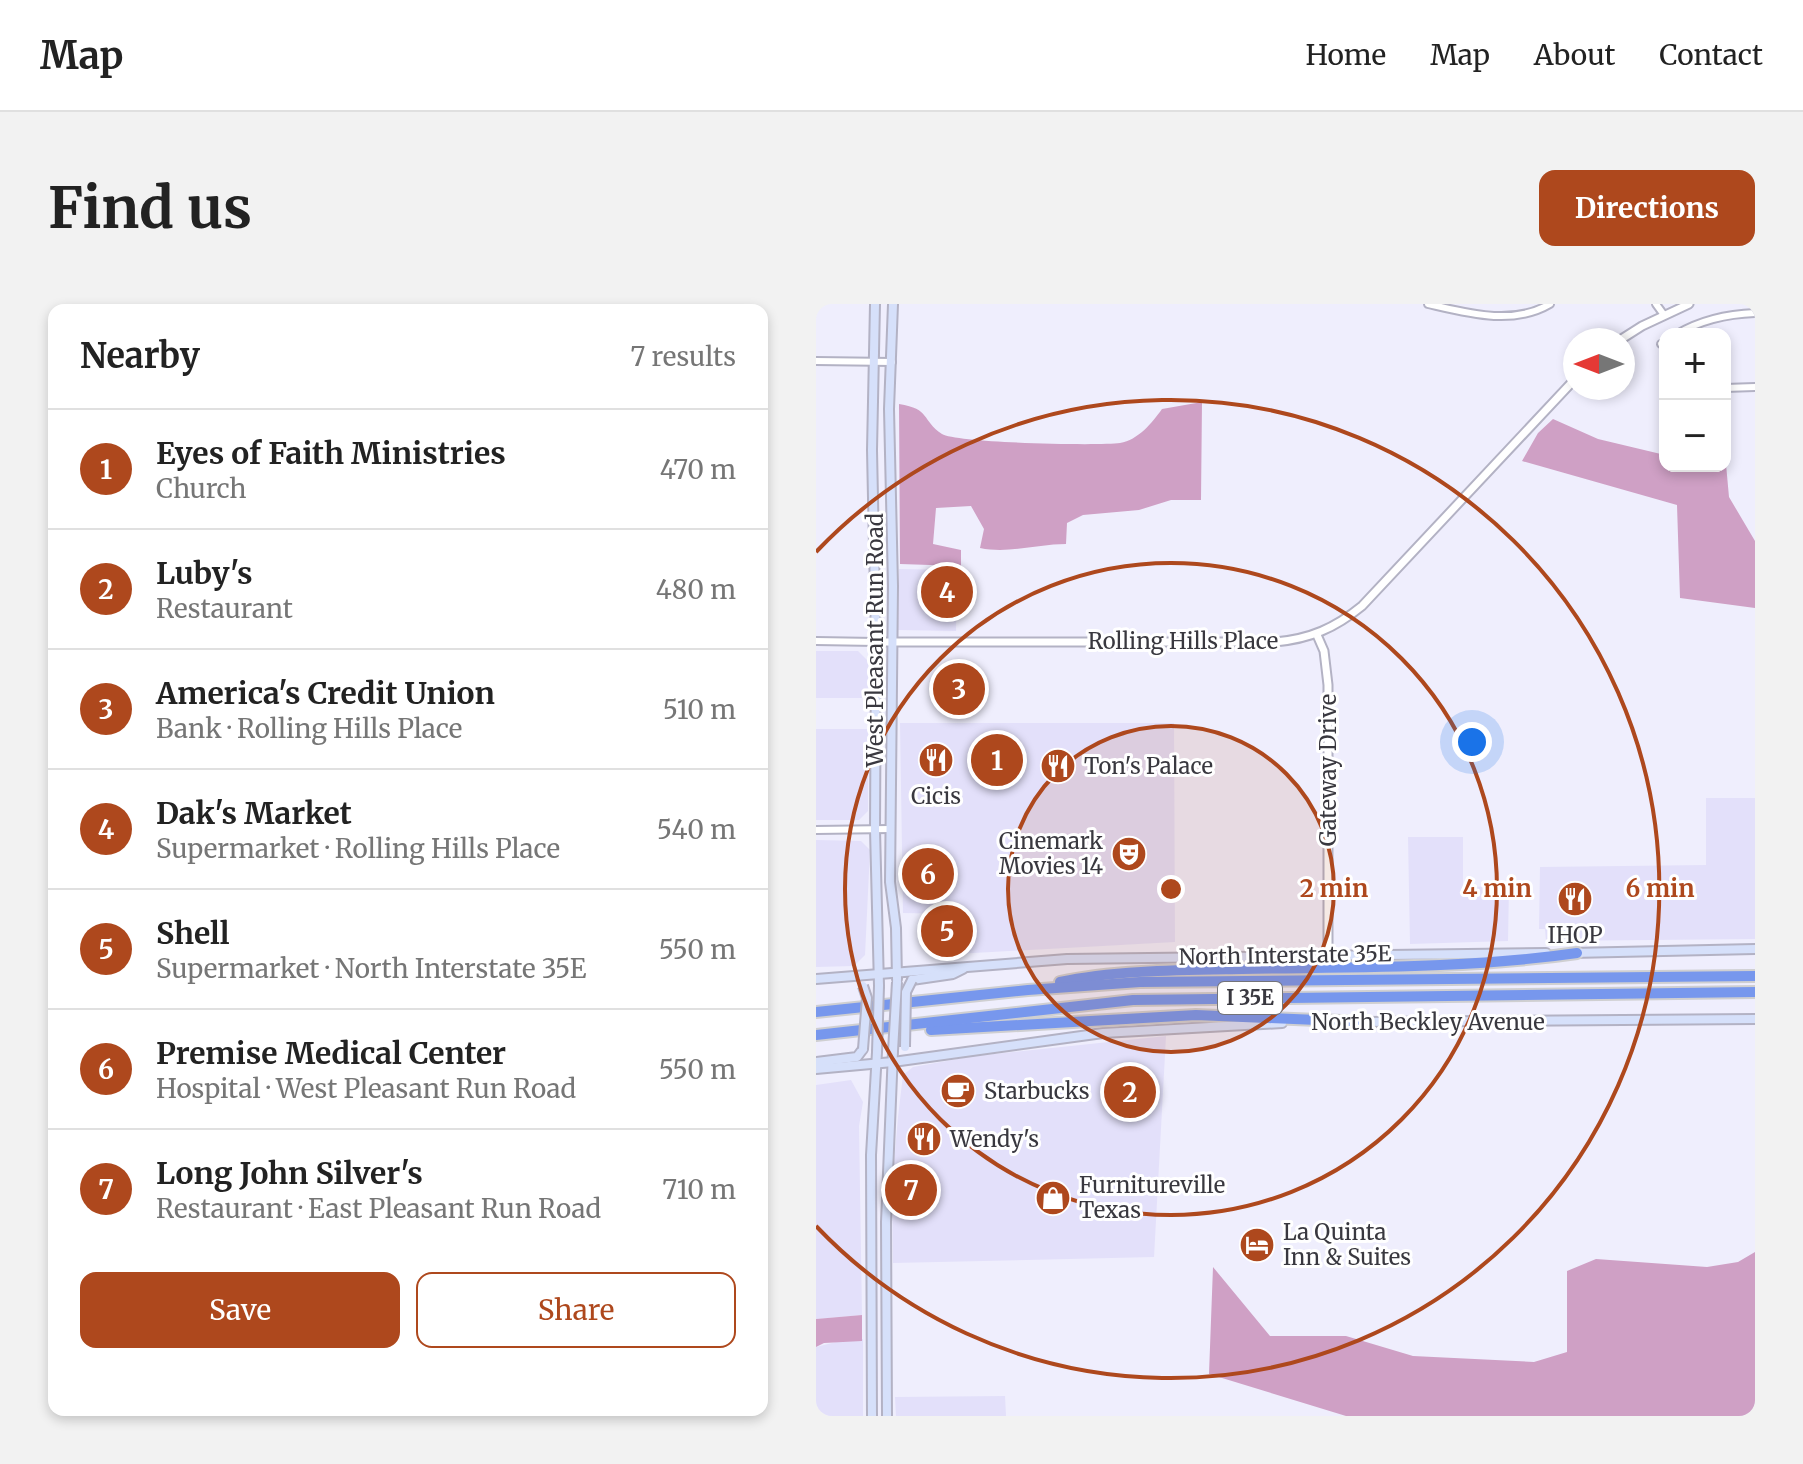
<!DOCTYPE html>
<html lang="en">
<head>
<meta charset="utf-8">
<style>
  :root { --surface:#fff; --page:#f2f2f2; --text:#222; --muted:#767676; --line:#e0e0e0; --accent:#ae481d }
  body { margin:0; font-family:Merriweather,serif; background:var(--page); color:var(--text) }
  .controls { position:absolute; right:24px; top:24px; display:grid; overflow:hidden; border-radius:16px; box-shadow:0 4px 12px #0003 }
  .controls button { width:72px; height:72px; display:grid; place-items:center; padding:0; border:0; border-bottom:2px solid var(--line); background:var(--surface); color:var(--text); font:40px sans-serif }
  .compass { position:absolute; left:747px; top:24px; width:72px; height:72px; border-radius:50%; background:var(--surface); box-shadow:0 4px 12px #0003; rotate:270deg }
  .you { position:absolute; left:656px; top:438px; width:28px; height:28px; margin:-20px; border:6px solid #fff; border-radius:50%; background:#1a73e8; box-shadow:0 0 0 12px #1a73e833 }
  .badge { display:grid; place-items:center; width:52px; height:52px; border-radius:50%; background:var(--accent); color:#fff; font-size:26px; font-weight:700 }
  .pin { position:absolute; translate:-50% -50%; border:4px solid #fff; box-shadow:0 2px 8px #0006 }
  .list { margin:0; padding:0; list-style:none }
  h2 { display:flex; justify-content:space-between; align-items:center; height:104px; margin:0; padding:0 32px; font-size:34px }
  h2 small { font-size:26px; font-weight:400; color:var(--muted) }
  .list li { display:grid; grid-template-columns:52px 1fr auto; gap:24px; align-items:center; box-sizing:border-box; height:120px; padding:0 32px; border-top:2px solid var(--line) }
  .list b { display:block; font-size:30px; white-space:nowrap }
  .list p { margin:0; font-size:26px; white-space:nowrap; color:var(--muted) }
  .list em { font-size:26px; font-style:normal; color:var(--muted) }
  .actions { display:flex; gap:16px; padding:24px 32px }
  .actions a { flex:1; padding:18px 0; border:2px solid var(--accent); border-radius:16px; text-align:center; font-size:28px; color:var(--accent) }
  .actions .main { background:var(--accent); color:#fff }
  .map { position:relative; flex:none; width:939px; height:1112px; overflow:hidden; border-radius:16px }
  header { display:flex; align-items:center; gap:48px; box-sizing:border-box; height:112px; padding:0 40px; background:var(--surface); border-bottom:2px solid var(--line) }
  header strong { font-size:38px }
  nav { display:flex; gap:44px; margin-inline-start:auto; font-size:28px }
  .intro { display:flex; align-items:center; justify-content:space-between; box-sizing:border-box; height:192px; padding:0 48px }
  h1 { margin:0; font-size:56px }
  .button { padding:20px 36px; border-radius:16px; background:var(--accent); color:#fff; font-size:28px; font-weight:700 }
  main { display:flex; gap:48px; padding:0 48px }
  aside { flex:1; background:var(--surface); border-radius:16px; box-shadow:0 4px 12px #0003 }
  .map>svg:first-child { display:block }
</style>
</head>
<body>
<header>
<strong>Map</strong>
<nav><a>Home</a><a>Map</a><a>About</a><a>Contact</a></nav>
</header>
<div class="intro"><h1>Find us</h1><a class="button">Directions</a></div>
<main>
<aside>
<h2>Nearby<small>7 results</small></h2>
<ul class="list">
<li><span class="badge">1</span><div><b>Eyes of Faith Ministries</b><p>Church</p></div><em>470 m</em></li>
<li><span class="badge">2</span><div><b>Luby's</b><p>Restaurant</p></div><em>480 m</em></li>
<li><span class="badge">3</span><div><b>America's Credit Union</b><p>Bank · Rolling Hills Place</p></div><em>510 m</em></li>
<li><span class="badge">4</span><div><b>Dak's Market</b><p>Supermarket · Rolling Hills Place</p></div><em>540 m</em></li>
<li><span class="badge">5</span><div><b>Shell</b><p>Supermarket · North Interstate 35E</p></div><em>550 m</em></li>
<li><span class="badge">6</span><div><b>Premise Medical Center</b><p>Hospital · West Pleasant Run Road</p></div><em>550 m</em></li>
<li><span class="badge">7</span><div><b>Long John Silver's</b><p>Restaurant · East Pleasant Run Road</p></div><em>710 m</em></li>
</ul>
<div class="actions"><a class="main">Save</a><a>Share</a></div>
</aside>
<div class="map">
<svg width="939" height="1112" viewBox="0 0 939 1112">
  <rect width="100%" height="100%" fill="#efeefd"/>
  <g fill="#e3e0fa">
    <path d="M83,265l58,1 -1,61 -58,-1z"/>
    <path d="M0,347h42l10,10v37h-52z"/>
    <path d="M84,419h274l1,219 -219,12v-40l-53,-1z"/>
    <path d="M0,425h52v82l-9,9h-43z"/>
    <path d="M890,494h49v141l-209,2 -1,-12h-6l1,-62 166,-2z"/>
    <path d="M592,533h55v50l46,-1 -1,55 -98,3z"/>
    <path d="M0,536l45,1 9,9 -5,105 -11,11 -38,1z"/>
    <path d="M350,732l-12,221 -261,6 -1,-75 6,-71 5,-42 10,-8 61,-11z"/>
    <path d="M35,776l12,22 -4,24 3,189 -46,4v-234z"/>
    <path d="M47,1035v77h-47v-69l28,-7z"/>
    <path d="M189,1092l1,20h-110l-1,-19z"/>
  </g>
  <g fill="#cfa0c5">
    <path d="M386,98l-1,98h-30l-32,10 -56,5 -16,8 -1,21c-29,0 -57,10 -86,4l4,-19 -13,-23 -35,2 -3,36 28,6v16l-61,-2 -1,-160c32,5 22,16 43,30 14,9 156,12 178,9 18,-3 32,-20 42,-34z"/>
    <path d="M737,115l45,20 67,16v11h60l1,-2 3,33 26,44v67l-75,-10 -3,-93 -155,-44 16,-28z"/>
    <path d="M939,948v164h-409l-137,-42 4,-107 57,69h76l67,20 121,6 33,-10v-81l29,-12 111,8 31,-5z"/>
    <path d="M46,1011v26l-38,2 -8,4v-28z"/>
  </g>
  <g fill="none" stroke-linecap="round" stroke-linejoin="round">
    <defs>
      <g id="minor">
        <path d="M612,0c39,9 85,22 122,0"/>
        <path d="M840,0l8,11"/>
        <path d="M861,30c24,-14 50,-20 78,-21"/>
        <path d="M845,40l4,-2"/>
        <path d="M0,57l76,1"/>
        <path d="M909,84l30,-1"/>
        <path d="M0,337l60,1"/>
        <path d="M0,526l74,-1"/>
      </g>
      <g id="tertiary">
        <path d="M804,36l22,-14 47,-22"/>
        <path d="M501,331l7,16 4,34v270"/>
        <path d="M60,338h399c35,-3 60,-14 87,-36l213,-227"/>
      </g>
      <g id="secondary">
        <path d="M59,0l-3,146 4,192 -1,188 4,156"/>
        <path d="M77,0l-4,105 4,177 -3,296 6,46 1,51"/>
        <path d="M756,649l183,-4"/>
        <path d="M0,675l251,-20 479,-6"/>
        <path d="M96,676l41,-6 10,-5"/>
        <path d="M544,718l395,-3"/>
        <path d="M0,758l41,-5 6,-8"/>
        <path d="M0,765l77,-7 210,-29 179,-10"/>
        <path d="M56,1112l-1,-261 6,-103"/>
        <path d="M71,1112l-1,-194 7,-171"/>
      </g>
      <g id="motorway">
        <path d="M244,678c53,-12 127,-12 182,-13 112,-2 224,0 335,-16"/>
        <path d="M0,708l212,-22 112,-8 615,-6"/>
        <path d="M115,726l265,-15 169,7"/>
        <path d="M0,731l317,-35 622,-8"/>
      </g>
    </defs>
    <use href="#minor" stroke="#b3b2c4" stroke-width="10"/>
    <use href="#tertiary" stroke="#b3b2c4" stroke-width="11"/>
    <use href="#secondary" stroke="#b3b2c4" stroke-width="12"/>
    <use href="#motorway" stroke="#cfcfd1" stroke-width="14"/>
    <use href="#minor" stroke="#fff" stroke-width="6"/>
    <use href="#tertiary" stroke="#fff" stroke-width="7"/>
    <use href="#secondary" stroke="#d6e0fa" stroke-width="8"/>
    <use href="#motorway" stroke="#7797ed" stroke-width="10"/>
    <defs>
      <g id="secondary-bridge">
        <path d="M47,682l4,12 -4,51"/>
        <path d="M89,743l1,-55 6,-12"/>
        <path d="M77,747l4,-69"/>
        <path d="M61,748l2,-66"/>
      </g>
    </defs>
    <use href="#secondary-bridge" stroke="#b3b2c4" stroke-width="12" stroke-linecap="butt"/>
    <use href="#secondary-bridge" stroke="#d6e0fa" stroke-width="8"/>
  </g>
  <circle cx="355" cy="585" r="163" fill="#ae481d" fill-opacity=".12"/>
  <g fill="none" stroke="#ae481d" stroke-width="4">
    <circle cx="355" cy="585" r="163"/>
    <circle cx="355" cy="585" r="326"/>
    <path d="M0 248A489 489 0 1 1 0 922"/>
  </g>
  <defs>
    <symbol id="restaurant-disc" viewBox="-11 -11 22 22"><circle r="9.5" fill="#ae481d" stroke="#fff"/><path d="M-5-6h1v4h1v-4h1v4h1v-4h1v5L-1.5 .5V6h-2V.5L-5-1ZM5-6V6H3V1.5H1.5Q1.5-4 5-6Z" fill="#fff"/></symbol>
    <symbol id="theatre-disc" viewBox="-11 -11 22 22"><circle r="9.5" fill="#ae481d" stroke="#fff"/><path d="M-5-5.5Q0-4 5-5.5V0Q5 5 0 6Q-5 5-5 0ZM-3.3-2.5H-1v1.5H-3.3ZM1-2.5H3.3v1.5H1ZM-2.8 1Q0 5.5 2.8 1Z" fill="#fff"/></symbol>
    <symbol id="cafe-disc" viewBox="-11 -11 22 22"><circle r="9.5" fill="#ae481d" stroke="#fff"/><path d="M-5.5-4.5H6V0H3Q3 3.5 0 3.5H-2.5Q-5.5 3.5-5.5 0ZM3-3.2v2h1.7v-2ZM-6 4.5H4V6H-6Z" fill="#fff"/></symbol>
    <symbol id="shop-disc" viewBox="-11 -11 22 22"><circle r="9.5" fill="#ae481d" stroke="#fff"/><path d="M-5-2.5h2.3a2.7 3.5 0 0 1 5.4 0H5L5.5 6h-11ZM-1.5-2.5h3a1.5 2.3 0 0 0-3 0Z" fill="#fff"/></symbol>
    <symbol id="hotel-disc" viewBox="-11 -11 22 22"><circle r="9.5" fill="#ae481d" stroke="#fff"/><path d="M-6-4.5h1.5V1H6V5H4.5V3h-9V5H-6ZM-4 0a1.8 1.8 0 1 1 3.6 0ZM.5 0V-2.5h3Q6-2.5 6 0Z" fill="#fff"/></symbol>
  </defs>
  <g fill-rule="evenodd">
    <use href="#restaurant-disc" x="100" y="436" width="40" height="40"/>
    <use href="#restaurant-disc" x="222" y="442" width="40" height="40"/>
    <use href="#theatre-disc" x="293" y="530" width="40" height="40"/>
    <use href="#restaurant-disc" x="739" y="575" width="40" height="40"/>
    <use href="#cafe-disc" x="122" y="767" width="40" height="40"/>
    <use href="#restaurant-disc" x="88" y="815" width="40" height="40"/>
    <use href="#shop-disc" x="217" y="874" width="40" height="40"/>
    <use href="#hotel-disc" x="421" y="921" width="40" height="40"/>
  </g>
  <g text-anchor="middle" stroke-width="6" stroke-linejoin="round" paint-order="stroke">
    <rect fill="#fff" stroke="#747479" stroke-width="2" x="402" y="678" width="64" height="32" rx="6"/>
    <g font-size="20" font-weight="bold" fill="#39383f">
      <text x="434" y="701">I 35E</text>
    </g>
    <g font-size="22" fill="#39383f" stroke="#fff">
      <text transform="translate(59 336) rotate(-90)" y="8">West Pleasant Run Road</text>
      <text x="367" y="345">Rolling Hills Place</text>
      <text transform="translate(512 466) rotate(-90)" y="8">Gateway Drive</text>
      <text transform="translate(469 651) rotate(-1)" y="8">North Interstate 35E</text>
      <text x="612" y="726">North Beckley Avenue</text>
    </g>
    <g font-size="22" fill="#39383f" stroke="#fff" text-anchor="start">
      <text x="268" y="470">Ton's Palace</text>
      <text x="120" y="500" text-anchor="middle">Cicis</text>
      <text x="287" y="545" text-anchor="end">Cinemark<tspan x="287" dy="25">Movies 14</tspan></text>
      <text x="759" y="639" text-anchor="middle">IHOP</text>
      <text x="168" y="795">Starbucks</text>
      <text x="134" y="843">Wendy's</text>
      <text x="263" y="889">Furnitureville<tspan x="263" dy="25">Texas</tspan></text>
      <text x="467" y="936">La Quinta<tspan x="467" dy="25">Inn &amp; Suites</tspan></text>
    </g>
  </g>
  <circle cx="355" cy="585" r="12" fill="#ae481d" stroke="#fff" stroke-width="4"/>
  <g font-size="24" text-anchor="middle" font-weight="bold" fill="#ae481d" stroke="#fff" stroke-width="6" stroke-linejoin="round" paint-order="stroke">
    <text x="518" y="593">2 min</text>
    <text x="681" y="593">4 min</text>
    <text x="844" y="593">6 min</text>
  </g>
</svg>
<div class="controls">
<button>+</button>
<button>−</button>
</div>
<svg class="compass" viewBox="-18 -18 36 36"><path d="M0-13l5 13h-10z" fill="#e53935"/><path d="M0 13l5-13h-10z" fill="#767676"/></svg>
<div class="you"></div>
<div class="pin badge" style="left:181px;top:456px">1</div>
<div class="pin badge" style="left:314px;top:788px">2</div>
<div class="pin badge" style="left:143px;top:385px">3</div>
<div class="pin badge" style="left:131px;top:288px">4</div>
<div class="pin badge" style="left:131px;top:627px">5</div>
<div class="pin badge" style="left:112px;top:570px">6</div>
<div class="pin badge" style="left:95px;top:886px">7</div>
</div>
</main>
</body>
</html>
